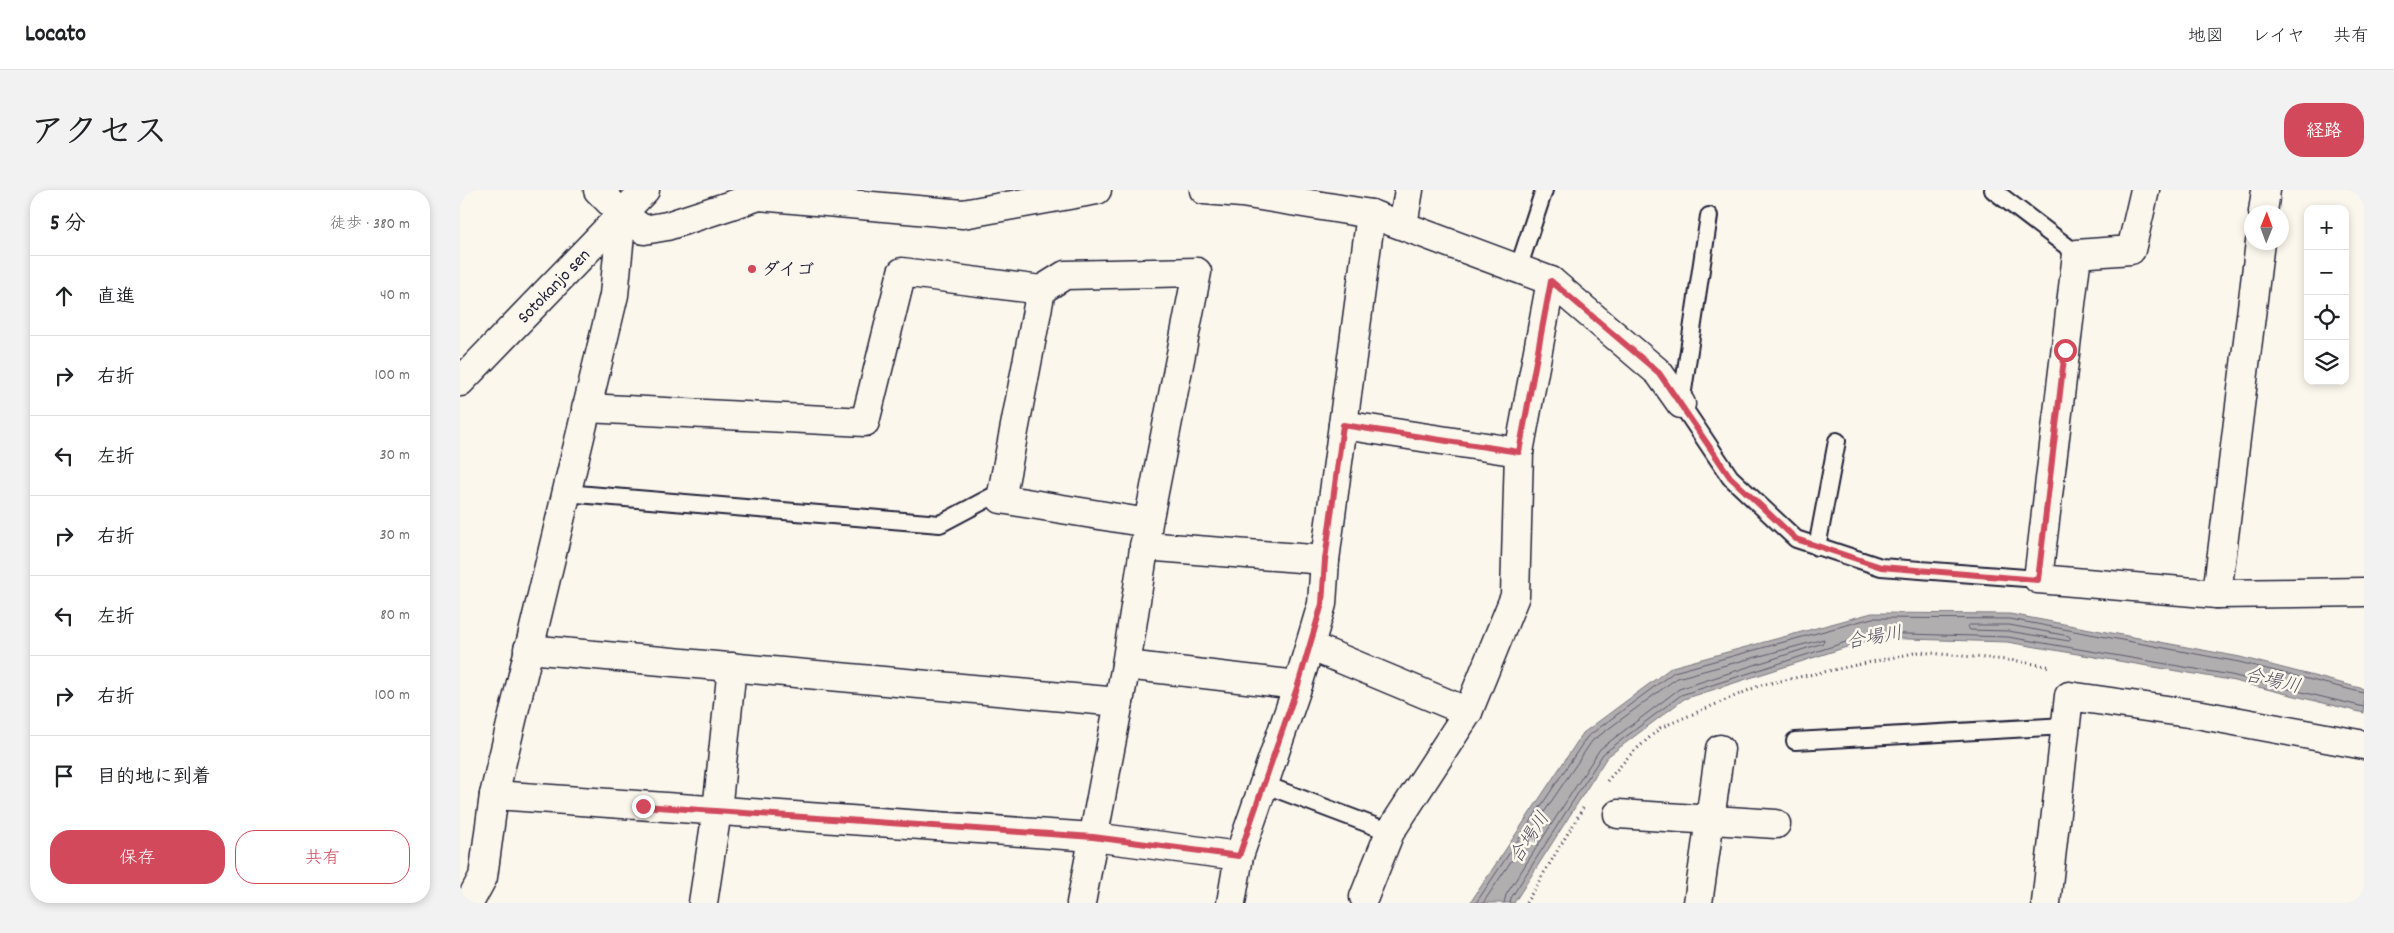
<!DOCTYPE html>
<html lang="ja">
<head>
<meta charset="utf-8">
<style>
  :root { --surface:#fff; --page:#f2f2f2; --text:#202124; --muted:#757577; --line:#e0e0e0; --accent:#d1495b }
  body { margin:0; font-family:Dekko,"Klee One",sans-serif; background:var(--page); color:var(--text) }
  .controls { position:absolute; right:15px; top:15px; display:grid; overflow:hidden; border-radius:10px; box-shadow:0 2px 8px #0003 }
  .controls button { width:45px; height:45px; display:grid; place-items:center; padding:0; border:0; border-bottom:1px solid var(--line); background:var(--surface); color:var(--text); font:25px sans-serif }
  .compass { position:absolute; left:1784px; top:15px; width:45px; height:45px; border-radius:50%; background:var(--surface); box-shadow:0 2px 8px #0003; rotate:1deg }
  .stop { position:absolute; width:15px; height:15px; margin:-11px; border:4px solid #d1495b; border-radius:50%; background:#fff }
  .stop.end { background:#d1495b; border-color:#fff; box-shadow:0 1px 5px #0008 }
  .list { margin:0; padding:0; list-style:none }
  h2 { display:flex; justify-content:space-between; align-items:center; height:65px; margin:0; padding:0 20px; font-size:21px }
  h2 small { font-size:16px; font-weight:400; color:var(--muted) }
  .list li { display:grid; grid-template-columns:32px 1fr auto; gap:15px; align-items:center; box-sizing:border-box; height:80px; padding:0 20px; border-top:1px solid var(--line) }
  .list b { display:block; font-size:19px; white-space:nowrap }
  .list em { font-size:16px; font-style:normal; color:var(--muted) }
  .actions { display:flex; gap:10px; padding:15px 20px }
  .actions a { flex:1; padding:11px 0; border:1px solid var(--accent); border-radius:20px; text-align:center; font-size:18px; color:var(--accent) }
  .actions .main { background:var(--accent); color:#fff }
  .icon { flex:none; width:28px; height:28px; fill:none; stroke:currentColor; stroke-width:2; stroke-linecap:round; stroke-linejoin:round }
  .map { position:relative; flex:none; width:1904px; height:713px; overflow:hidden; border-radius:20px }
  header { display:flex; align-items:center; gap:30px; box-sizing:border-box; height:70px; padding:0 25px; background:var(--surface); border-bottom:1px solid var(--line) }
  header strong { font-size:24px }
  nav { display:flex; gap:28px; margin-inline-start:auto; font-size:18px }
  .intro { display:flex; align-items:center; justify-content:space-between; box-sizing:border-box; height:120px; padding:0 30px }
  h1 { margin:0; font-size:35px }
  .button { padding:12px 22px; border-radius:20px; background:var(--accent); color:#fff; font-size:18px; font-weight:700 }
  main { display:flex; gap:30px; padding:0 30px }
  aside { flex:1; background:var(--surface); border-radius:20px; box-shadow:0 2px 8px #0003 }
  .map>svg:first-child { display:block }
</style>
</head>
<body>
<header>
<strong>Locato</strong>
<nav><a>地図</a><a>レイヤ</a><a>共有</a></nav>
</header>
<div class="intro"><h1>アクセス</h1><a class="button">経路</a></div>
<main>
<aside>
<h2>5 分<small>徒歩 · 380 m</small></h2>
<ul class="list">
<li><svg class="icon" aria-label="ahead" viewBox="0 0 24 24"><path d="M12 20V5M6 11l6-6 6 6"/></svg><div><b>直進</b></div><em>40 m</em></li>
<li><svg class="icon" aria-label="right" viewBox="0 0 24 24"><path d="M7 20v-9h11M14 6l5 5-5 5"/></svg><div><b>右折</b></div><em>100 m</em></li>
<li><svg class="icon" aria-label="left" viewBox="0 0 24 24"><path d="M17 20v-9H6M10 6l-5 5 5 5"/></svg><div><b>左折</b></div><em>30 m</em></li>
<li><svg class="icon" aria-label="right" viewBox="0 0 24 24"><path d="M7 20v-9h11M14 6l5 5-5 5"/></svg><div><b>右折</b></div><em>30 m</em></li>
<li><svg class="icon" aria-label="left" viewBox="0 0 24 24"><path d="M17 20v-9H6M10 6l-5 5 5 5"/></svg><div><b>左折</b></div><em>80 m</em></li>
<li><svg class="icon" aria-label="right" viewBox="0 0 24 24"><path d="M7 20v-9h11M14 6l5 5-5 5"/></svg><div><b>右折</b></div><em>100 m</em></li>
<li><svg class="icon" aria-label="arrive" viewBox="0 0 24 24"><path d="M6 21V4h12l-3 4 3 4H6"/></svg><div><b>目的地に到着</b></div></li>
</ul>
<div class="actions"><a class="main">保存</a><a>共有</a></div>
</aside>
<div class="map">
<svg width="1904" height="713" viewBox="0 0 1904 713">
  <rect width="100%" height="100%" fill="#fbf7ec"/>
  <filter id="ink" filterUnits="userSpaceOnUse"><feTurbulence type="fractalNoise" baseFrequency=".02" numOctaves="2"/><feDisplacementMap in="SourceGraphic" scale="10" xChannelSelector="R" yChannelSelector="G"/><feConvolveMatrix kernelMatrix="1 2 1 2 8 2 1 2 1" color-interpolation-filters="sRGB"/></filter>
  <g filter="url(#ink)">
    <path fill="#b1aeb0" stroke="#787681" d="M1412,423l138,1 230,43 124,32v24l-134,-33 -223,-38 -132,-4 -191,61 -77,58 -93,146h-44l113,-170 89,-66z"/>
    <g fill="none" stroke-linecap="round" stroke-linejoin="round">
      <g stroke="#5b5a6a" stroke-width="1">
        <path d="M1510,435h39l60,11 2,3 -2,2 -61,-10 -38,-1 -2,-3z"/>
        <path d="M1016,713l111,-166 87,-65 198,-54 138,1 229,43 125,31"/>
        <path d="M1023,713l109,-162 85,-63 147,-39 -1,4 -144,46 -79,60 -94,146 -2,8"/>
        <path d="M1050,713l1,-5 92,-144 78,-59 193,-62 134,4 223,38 133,32"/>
      </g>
      <defs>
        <g id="service">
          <path d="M1533,0l84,64"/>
          <path d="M1249,26l-28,188 49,73 66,62 85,28 157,12"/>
          <path d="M1058,79l26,-79"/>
          <path d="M105,303l375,31 51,-27 10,2"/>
          <path d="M1357,357l20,-106"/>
          <path d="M1335,551l270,-15"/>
          <path d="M803,594l127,48"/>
        </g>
        <g id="minor">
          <path d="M138,0l24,24 22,16 23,-4 92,-30 204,18 134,-24"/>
          <path d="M744,0l38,3 129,21 180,67 108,92 22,31"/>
          <path d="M1685,0l-14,60 -54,4 -39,325 179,15 147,-2"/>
          <path d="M1803,22l3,-22"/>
          <path d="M943,35l6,-35"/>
          <path d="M126,218l279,14 37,-150 139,18"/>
          <path d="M883,235l176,27"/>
          <path d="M684,356l181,14"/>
          <path d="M1757,404l43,-352"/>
          <path d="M850,456l158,66"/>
          <path d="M68,459l591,53"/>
          <path d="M666,475l172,20"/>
          <path d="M34,605l599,42 146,19"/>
          <path d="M1158,624l158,10"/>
          <path d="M904,707l26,-65 78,-120 47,-116 4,-144 32,-171"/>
          <path d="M9,713l14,-26 11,-82 120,-500 8,-81"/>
          <path d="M243,713l14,-92 15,-144"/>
          <path d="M621,713l45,-238 22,-142 -147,-24 40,-209 24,-15 132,-3 -49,251"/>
          <path d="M771,713l8,-47 59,-171 24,-81 3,-44 46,-346"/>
          <path d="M1238,713l22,-154"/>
          <path d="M1586,713l23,-207 133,19 162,30"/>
        </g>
        <g id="tertiary">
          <path id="s1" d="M0,192l185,-192"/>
        </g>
      </defs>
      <use href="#service" stroke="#22223b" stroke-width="20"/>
      <use href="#minor" stroke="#22223b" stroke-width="31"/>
      <use href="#tertiary" stroke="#22223b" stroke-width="31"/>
      <g stroke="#22223b" stroke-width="3" stroke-dasharray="1 4" stroke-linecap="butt">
        <path d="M1147,591l23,-26 30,-27 101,-43 158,-33 99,9 33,6"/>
        <path d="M1066,713l57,-95"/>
      </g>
      <use href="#service" stroke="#fbf7ec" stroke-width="16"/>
      <use href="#minor" stroke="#fbf7ec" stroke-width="28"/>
      <use href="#tertiary" stroke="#fbf7ec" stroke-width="28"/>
    </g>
  </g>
  <g fill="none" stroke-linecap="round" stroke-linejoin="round" filter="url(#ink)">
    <path stroke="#d1495b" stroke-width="6" d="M183,616l450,31 146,19 59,-171 24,-81 3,-44 18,-135 176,27 32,-171 108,92 71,104 66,62 85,28 157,13 27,-230"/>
  </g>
  <circle fill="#d1495b" stroke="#fbf7ec" stroke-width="2" cx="292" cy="79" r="5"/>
  <g text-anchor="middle" stroke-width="5" stroke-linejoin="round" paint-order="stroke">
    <g font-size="18" font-weight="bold" fill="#22223b" stroke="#fbf7ec" text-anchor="start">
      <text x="302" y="85">ダイゴ</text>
    </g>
    <g font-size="18" fill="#22223b" stroke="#fbf7ec">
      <text dy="6" stroke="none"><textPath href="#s1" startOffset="134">Sotokanjo sen</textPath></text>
    </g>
    <g font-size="19" font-style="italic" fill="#545364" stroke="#fbf7ec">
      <text transform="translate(1414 446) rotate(-10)" y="7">合場川</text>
      <text transform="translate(1813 489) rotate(13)" y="7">合場川</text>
      <text transform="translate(1068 647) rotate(-57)" y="7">合場川</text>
    </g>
  </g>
</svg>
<div class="controls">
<button>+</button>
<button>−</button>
<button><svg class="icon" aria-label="locate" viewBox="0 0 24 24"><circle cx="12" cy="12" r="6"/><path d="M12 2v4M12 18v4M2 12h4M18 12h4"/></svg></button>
<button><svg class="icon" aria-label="layers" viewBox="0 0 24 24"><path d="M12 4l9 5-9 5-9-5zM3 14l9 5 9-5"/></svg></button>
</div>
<svg class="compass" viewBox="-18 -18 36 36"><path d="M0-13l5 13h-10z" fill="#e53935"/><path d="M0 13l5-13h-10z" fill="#757577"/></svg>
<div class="stop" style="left:1605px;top:160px"></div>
<div class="stop end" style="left:183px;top:616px"></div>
</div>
</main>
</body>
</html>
